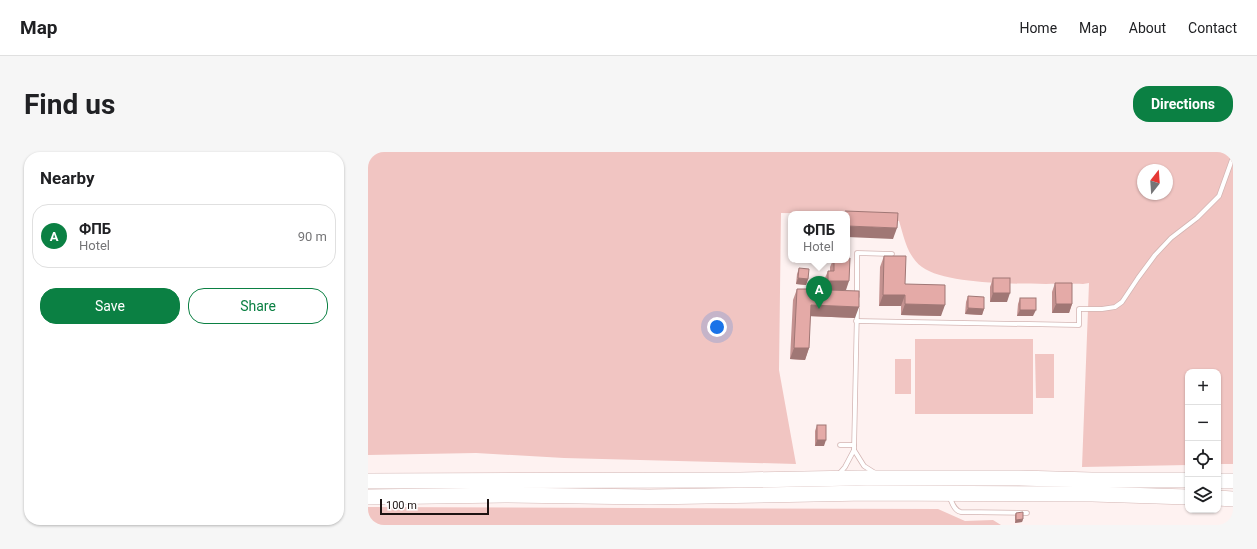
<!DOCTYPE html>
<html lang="en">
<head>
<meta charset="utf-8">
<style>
  :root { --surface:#fff; --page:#f6f6f6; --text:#202124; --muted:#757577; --line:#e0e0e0; --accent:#0b8043 }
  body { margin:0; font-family:Roboto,sans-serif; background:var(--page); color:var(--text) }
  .controls { position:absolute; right:12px; bottom:12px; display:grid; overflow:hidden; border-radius:8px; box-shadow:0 1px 3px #0004 }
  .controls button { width:36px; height:36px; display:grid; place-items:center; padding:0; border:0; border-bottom:1px solid var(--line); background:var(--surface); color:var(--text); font:20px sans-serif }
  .compass { position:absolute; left:769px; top:12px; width:36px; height:36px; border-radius:50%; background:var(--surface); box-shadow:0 1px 3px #0004; rotate:17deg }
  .scale { position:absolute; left:12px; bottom:10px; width:109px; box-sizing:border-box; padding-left:4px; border:2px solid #1d1312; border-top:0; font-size:11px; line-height:14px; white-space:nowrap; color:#1d1312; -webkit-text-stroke:3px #fff; paint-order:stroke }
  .you { position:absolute; left:349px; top:175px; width:14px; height:14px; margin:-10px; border:3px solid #fff; border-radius:50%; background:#1a73e8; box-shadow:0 0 0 6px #1a73e833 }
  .badge { display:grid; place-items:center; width:26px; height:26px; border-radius:50%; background:var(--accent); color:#fff; font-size:13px; font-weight:700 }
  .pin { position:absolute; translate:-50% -33px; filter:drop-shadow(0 1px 2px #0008) }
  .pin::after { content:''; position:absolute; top:21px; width:14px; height:12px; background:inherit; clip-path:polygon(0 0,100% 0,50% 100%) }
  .popup { position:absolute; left:420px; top:59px; width:62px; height:52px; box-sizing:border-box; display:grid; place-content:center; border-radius:8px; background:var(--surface); filter:drop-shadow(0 1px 3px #0005); font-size:13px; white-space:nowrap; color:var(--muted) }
  .popup b { font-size:15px; color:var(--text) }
  .popup::after { content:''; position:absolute; left:50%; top:100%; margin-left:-8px; border:8px solid transparent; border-top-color:var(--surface) }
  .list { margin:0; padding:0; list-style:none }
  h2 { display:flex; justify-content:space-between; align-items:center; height:52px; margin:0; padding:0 16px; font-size:17px }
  h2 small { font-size:13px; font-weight:400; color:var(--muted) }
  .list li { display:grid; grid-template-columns:26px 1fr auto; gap:12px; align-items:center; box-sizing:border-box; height:64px; margin:0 8px 8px; padding:0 8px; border:1px solid var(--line); border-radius:16px }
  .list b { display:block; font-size:15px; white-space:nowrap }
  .list p { margin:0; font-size:13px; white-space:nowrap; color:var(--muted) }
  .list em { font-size:13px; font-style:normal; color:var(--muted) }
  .actions { display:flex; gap:8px; padding:12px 16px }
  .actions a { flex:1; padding:9px 0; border:1px solid var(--accent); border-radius:16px; text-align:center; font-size:14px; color:var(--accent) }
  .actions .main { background:var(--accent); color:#fff }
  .icon { flex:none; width:22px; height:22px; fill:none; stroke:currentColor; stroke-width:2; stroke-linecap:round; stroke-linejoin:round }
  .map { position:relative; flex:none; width:865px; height:373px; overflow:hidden; border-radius:16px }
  header { display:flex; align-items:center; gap:24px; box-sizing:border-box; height:56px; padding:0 20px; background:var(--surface); border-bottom:1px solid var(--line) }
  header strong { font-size:19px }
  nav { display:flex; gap:22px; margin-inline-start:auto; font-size:14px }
  .intro { display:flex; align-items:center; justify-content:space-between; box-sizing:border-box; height:96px; padding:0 24px }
  h1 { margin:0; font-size:28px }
  .button { padding:10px 18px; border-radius:16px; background:var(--accent); color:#fff; font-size:14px; font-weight:700 }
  main { display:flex; gap:24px; padding:0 24px }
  aside { flex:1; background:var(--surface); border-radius:16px; box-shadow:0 1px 3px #0004 }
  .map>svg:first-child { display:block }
</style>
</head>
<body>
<header>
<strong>Map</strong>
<nav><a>Home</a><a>Map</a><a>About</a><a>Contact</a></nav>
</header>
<div class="intro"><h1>Find us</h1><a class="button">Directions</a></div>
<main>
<aside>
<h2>Nearby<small></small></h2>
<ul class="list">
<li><span class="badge">A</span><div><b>ФПБ</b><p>Hotel</p></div><em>90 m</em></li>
</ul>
<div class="actions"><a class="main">Save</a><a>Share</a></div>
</aside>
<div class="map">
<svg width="865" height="373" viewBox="0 0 865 373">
  <rect width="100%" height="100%" fill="#fef2f1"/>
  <g fill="#f1c5c2" fill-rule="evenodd">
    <path d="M0,0h865v312h-15v-92h-30v93l-106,2 7,-184 -6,1c-38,-1 -132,4 -161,-17 -15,-11 -18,-30 -23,-46l-52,-7 -66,-1 -2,157 17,94 -232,-6 -88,-5 -108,2zM775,18h24v24h-24z"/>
    <rect x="547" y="187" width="118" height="75"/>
    <path d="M667,202h19v44h-18z"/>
    <rect x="527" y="207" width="16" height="35"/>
    <path d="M0,355l570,2 27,12 28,-1 8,5h-633z"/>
  </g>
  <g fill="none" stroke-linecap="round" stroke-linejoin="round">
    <defs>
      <g id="lane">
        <path d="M489,144v-43l35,1"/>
        <path d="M488,169l223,4v-16h23l13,-2 7,-5 16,-24 17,-23 16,-17 26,-20 22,-22 14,-39"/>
        <path d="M472,293h14"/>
        <path d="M486,298l10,16 11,7"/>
        <path d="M471,322l6,-7 9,-17 3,-141"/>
        <path d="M581,344c3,6 5,15 12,16l66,1"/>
      </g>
      <g id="highway">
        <path d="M0,329l372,-1 118,-2h161l73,2h96"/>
        <path d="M850,329h15"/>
        <path d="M0,345l137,-2 144,2 218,-4 225,1 96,3"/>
        <path d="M850,346l15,1"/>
      </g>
    </defs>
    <use href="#lane" stroke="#d3b5b3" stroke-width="5.5"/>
    <use href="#highway" stroke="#d3b5b3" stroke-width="16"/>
    <use href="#lane" stroke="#fff" stroke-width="4"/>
    <use href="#highway" stroke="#fff" stroke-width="15"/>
  </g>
  <g fill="#c49290">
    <path d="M516,104l21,28 36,32 -40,-1v-9h-22l1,-39z"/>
    <path d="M424,108h9l-3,3h-4l-2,-2z"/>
    <path d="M465,108h14l-1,30h-15l24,28 -45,-2 -1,32 -4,12 -15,-1 3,-59 4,-11h18l1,-4 8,1v-6l4,-9h2v-4z"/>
    <path d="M431,116l9,11 -2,6 -10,-1 1,-10z"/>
    <path d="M625,126l14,24h-17v-15z"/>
    <path d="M687,131l17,21 -3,9h-17v-21z"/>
    <path d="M600,144l16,13 -2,6 -17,-1 1,-12z"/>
    <path d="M652,146l13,18h-16l1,-12z"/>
    <path d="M449,273l7,21h-9v-15z"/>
    <path d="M648,361l7,6 -1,3 -7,1v-8z"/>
  </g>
  <g fill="#a07775">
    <path d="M479,74l50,2 -4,11 -46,-2z"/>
    <path d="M428,108h5l-3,3h-4z"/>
    <path d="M430,126l10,1 -2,6 -10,-1z"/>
    <path d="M460,129h21l-3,9h-22z"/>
    <path d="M625,141h17l-3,9h-17z"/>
    <path d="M515,143h22l-4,11h-22z"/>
    <path d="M537,152l40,1 -4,11 -40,-1z"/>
    <path d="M688,152h16l-3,9h-17z"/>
    <path d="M443,153l48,2 -4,11 -48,-2z"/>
    <path d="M600,156l16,1 -2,6 -17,-1z"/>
    <path d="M652,158h16l-3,6h-16z"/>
    <path d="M426,196h15l-4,12 -15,-1z"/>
    <path d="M449,288h9l-2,6h-9z"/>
    <path d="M655,367l-1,3 -7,1 1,-3z"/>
  </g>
  <g fill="#e4aaa7" stroke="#a07775">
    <path d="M477,59l53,2 -1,15 -50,-2v-12h-2z"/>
    <path d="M516,104h22l-1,28 40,1v20l-40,-1v-9h-22z"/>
    <path d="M479,106h3l-1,23h-21v-10h6v-11h13z"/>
    <path d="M431,116l10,1 -1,10 -10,-1z"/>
    <rect x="625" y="126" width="17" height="15"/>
    <path d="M687,131h17v21h-16z"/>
    <path d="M448,133l10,1v4l33,1v16l-48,-2 -2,43h-15l3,-59h19z"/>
    <path d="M600,144l16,1v12l-16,-1z"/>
    <rect x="652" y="146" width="16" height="12"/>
    <rect x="449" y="273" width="9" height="15"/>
    <path d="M655,360v7l-7,1v-7z"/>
  </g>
</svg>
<div class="controls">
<button>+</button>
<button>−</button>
<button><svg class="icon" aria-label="locate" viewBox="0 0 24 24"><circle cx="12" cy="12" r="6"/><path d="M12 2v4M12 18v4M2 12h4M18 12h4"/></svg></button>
<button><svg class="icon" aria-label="layers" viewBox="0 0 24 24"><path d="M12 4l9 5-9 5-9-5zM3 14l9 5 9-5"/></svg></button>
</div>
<svg class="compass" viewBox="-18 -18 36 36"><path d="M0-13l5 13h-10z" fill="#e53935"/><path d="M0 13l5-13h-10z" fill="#757577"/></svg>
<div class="scale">100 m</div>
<div class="you"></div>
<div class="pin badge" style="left:451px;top:157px">A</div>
<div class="popup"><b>ФПБ</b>Hotel</div>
</div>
</main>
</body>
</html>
